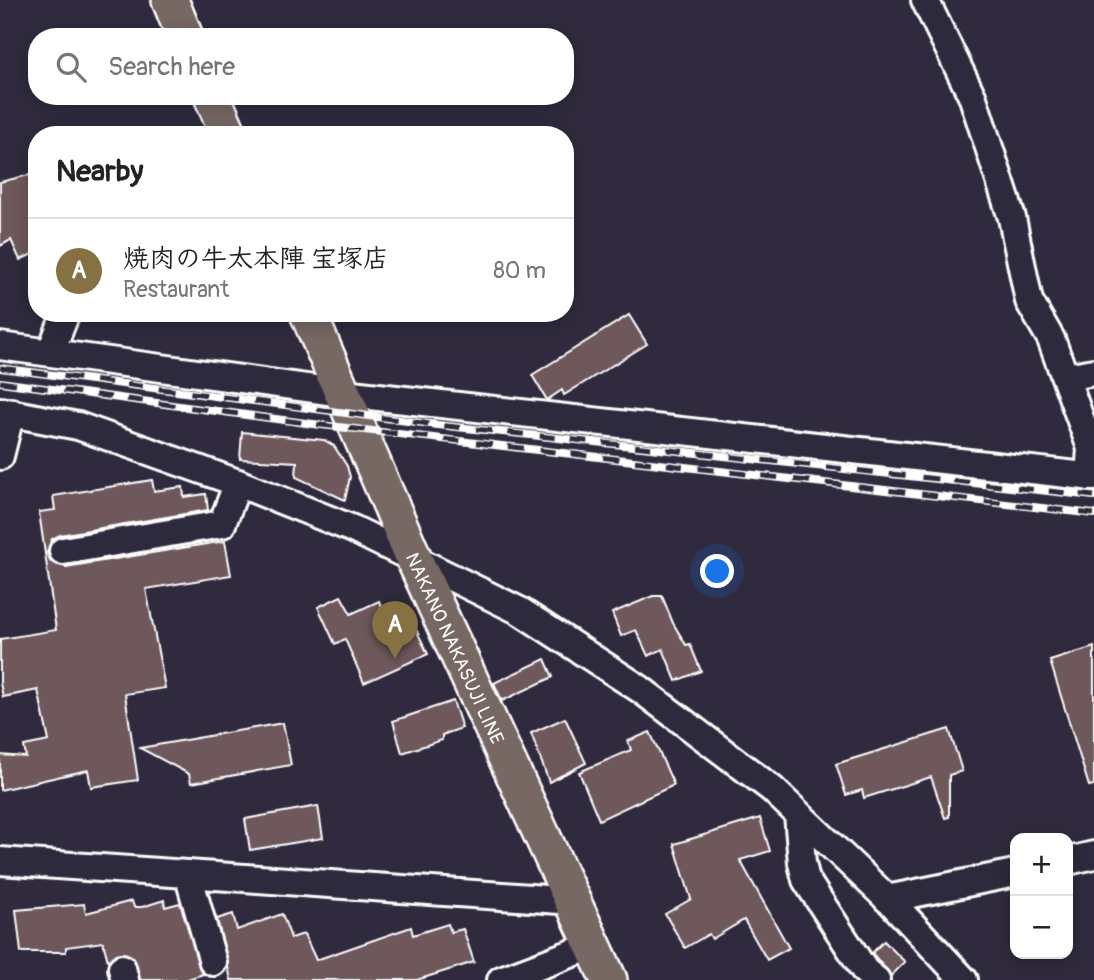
<!DOCTYPE html>
<html lang="en">
<head>
<meta charset="utf-8">
<style>
  :root { --surface:#fff; --page:#f2f2f2; --text:#222; --muted:#767676; --line:#e0e0e0; --accent:#857141 }
  body { margin:0; font-family:Pangolin,"Klee One",sans-serif; background:var(--page); color:var(--text) }
  .controls { position:absolute; right:21px; bottom:21px; display:grid; overflow:hidden; border-radius:14px; box-shadow:0 4px 18px #0003 }
  .controls button { width:63px; height:63px; display:grid; place-items:center; padding:0; border:0; border-bottom:2px solid var(--line); background:var(--surface); color:var(--text); font:35px sans-serif }
  .you { position:absolute; left:718px; top:572px; width:24px; height:24px; margin:-18px; border:5px solid #fff; border-radius:50%; background:#1a73e8; box-shadow:0 0 0 10px #1a73e833 }
  .badge { display:grid; place-items:center; width:46px; height:46px; border-radius:50%; background:var(--accent); color:#fff; font-size:23px; font-weight:700 }
  .pin { position:absolute; translate:-50% -58px; filter:drop-shadow(0 2px 4px #0008) }
  .pin::after { content:''; position:absolute; top:37px; width:24px; height:21px; background:inherit; clip-path:polygon(0 0,100% 0,50% 100%) }
  .list { margin:0; padding:0; list-style:none }
  h2 { display:flex; justify-content:space-between; align-items:center; height:91px; margin:0; padding:0 28px; font-size:30px }
  h2 small { font-size:23px; font-weight:400; color:var(--muted) }
  .list li { display:grid; grid-template-columns:46px 1fr auto; gap:21px; align-items:center; box-sizing:border-box; height:105px; padding:0 28px; border-top:2px solid var(--line) }
  .list b { display:block; font-size:26px; white-space:nowrap }
  .list p { margin:0; font-size:23px; white-space:nowrap; color:var(--muted) }
  .list em { font-size:23px; font-style:normal; color:var(--muted) }
  .icon { flex:none; width:38px; height:38px; fill:none; stroke:currentColor; stroke-width:2; stroke-linecap:round; stroke-linejoin:round }
  .map { position:relative; flex:none; width:1094px; height:980px; overflow:hidden }
  .search { position:absolute; background:var(--surface); box-shadow:0 4px 18px #0003; left:28px; top:28px; width:546px; height:77px; display:flex; align-items:center; gap:18px; box-sizing:border-box; padding:0 24px; border-radius:28px; color:var(--muted); font-size:26px }
  .panel { position:absolute; background:var(--surface); box-shadow:0 4px 18px #0003; left:28px; top:126px; width:546px; height:196px; border-radius:28px }
  .map>svg:first-child { display:block }
</style>
</head>
<body>
<div class="map">
<svg width="1094" height="980" viewBox="0 0 1094 980">
  <rect width="100%" height="100%" fill="#2f2a3d"/>
  <filter id="ink" filterUnits="userSpaceOnUse"><feTurbulence type="fractalNoise" baseFrequency=".0143" numOctaves="2"/><feDisplacementMap in="SourceGraphic" scale="14" xChannelSelector="R" yChannelSelector="G"/><feConvolveMatrix kernelMatrix="1 2 1 2 8 2 1 2 1" color-interpolation-filters="sRGB"/></filter>
  <g filter="url(#ink)">
    <g fill="#6e585c" stroke="#fff" stroke-width="2">
      <path d="M37,173v79l-17,8 -9,-20 -11,6v-64z"/>
      <path d="M629,315l18,29 -83,51 -2,-5 -15,10 -15,-25z"/>
      <path d="M242,432l82,8 10,6 13,20 3,11 -5,23 -49,-23 1,-15 -57,-3z"/>
      <path d="M152,480l2,11 29,-4 1,10 22,-3 2,16 -148,25 -8,4 -5,14 4,9 15,5 159,-26 6,34 -85,14 19,99 -40,6 13,86 -47,7 -3,-17 -88,20v-35l26,2 -2,-11 25,-5 -11,-51 -35,7 -3,-14v-44l56,-9 -17,-118 16,-2 -2,-14z"/>
      <path d="M341,596l10,18 28,-13 14,29 19,-9 16,33 -64,29 -19,-44 -10,5 -17,-37z"/>
      <path d="M653,596h9l11,27 13,22 4,-1 11,27 -25,10 -13,-32 -15,7 -12,-26 -15,6 -9,-23z"/>
      <path d="M1094,647v138l-5,1 -39,-125z"/>
      <path d="M545,659l8,18 -51,24 -8,-18z"/>
      <path d="M453,701l9,27 -20,7v5l-40,13 -9,-32z"/>
      <path d="M565,718l21,45 -37,19 -18,-49z"/>
      <path d="M283,723l8,42 -100,18 -2,-9 -49,-26z"/>
      <path d="M949,729l13,42 -13,4v42l-4,1 -14,-41 -67,21 -2,-8 -16,5 -10,-31z"/>
      <path d="M650,732l24,53 -75,35 -20,-48 52,-22 -3,-9z"/>
      <path d="M318,806l5,32 -73,12 -5,-31z"/>
      <path d="M760,818l10,33 -30,9 49,88 -22,12 -23,-40 -32,19 -3,-5 -24,14 -20,-34 26,-15 -17,-55z"/>
      <path d="M164,900l1,7 15,-4 23,71 -18,6h-45l-7,-23 -14,-4 -11,8 -5,-19 -37,5v5h-45l-5,-42 68,-6 2,9 46,-12 2,6h8z"/>
      <path d="M233,914l4,16 45,-16 9,24 13,-4 12,26 95,-33 2,8 35,-11 3,8 12,-3 11,33 -57,18h-186l-14,-61z"/>
      <path d="M884,941l21,21 -14,14 -19,-23z"/>
    </g>
    <g fill="none" stroke-linecap="round" stroke-linejoin="round">
      <defs>
        <g id="minor">
          <path d="M925,0l48,98 39,120 17,83 22,38 40,109 -2,29"/>
          <path d="M0,346l343,47 751,84"/>
          <path d="M51,351l15,-38"/>
          <path d="M1066,377l28,-5"/>
          <path d="M0,411l78,15 160,57 115,46 167,82 120,78 132,100 121,115 71,76"/>
          <path d="M0,456l11,-44"/>
          <path d="M63,551l159,-27 16,-41"/>
          <path d="M798,814l4,49 4,17 59,91 11,9"/>
          <path d="M0,861l574,40"/>
          <path d="M1068,861l26,-6"/>
          <path d="M188,874l25,88"/>
          <path d="M887,899l128,-26"/>
          <path d="M122,968l3,12"/>
          <path d="M501,980l93,-35"/>
        </g>
        <g id="major">
          <path d="M170,0l15,37"/>
          <path d="M212,96l17,39"/>
          <path id="s1" d="M308,313l107,248 194,419"/>
        </g>
      </defs>
      <use href="#minor" stroke="#fff" stroke-width="32"/>
      <use href="#major" stroke="#fff" stroke-width="40"/>
      <use href="#minor" stroke="#2f2a3d" stroke-width="26"/>
      <use href="#major" stroke="#776864" stroke-width="35"/>
      <defs>
        <g id="rail">
          <path d="M0,368l438,57 656,71"/>
          <path d="M0,382l321,43 773,89"/>
        </g>
      </defs>
      <use href="#rail" stroke="#fff" stroke-width="8"/>
      <use href="#rail" stroke="#2f2a3d" stroke-width="5" stroke-dasharray="16" stroke-linecap="butt"/>
    </g>
  </g>
  <g text-anchor="middle" stroke-width="5" stroke-linejoin="round" paint-order="stroke">
    <g font-size="19" fill="#fff" stroke="#2f2a3d">
      <text dy="7" stroke="none"><textPath href="#s1" startOffset="366">NAKANO NAKASUJI LINE</textPath></text>
    </g>
  </g>
</svg>
<div class="controls">
<button>+</button>
<button>−</button>
</div>
<div class="you"></div>
<div class="pin badge" style="left:395px;top:659px">A</div>
<div class="search"><svg class="icon" aria-label="search" viewBox="0 0 24 24"><circle cx="10" cy="10" r="6"/><path d="M15 15l6 6"/></svg>Search here</div>
<section class="panel">
<h2>Nearby<small></small></h2>
<ul class="list">
<li><span class="badge">A</span><div><b>焼肉の牛太本陣 宝塚店</b><p>Restaurant</p></div><em>80 m</em></li>
</ul>
</section>
</div>
</body>
</html>
